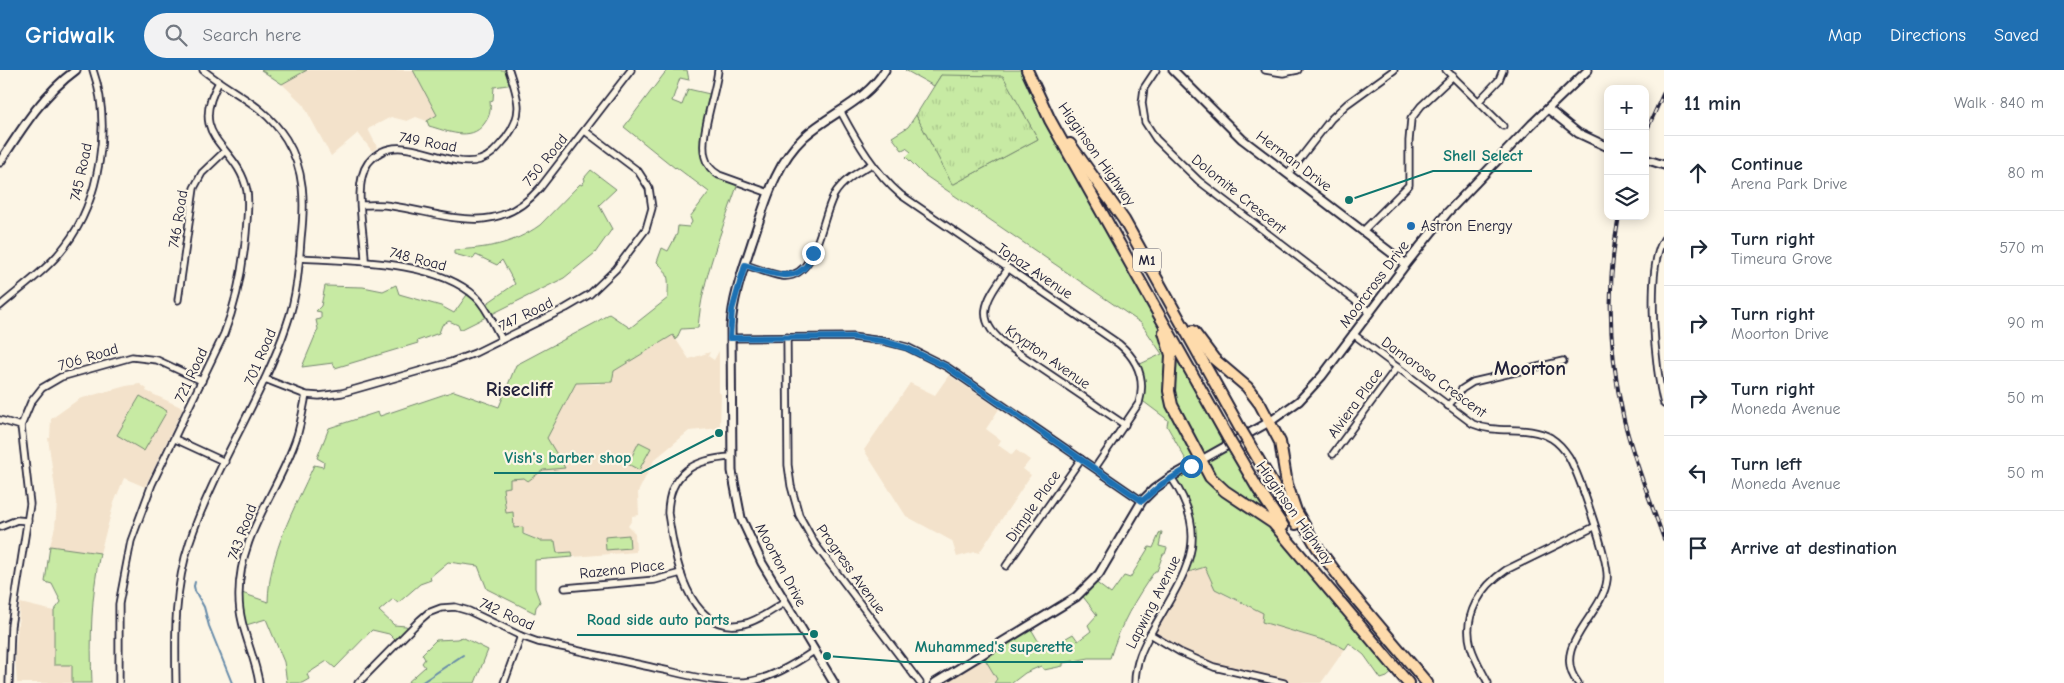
<!DOCTYPE html>
<html lang="en">
<head>
<meta charset="utf-8">
<style>
  :root { --surface:#fff; --page:#f2f2f3; --text:#1f2937; --muted:#747a83; --line:#e0e1e3; --accent:#1f6fb2 }
  body { margin:0; font-family:"Comic Neue",sans-serif; background:var(--page); color:var(--text) }
  .controls { position:absolute; right:15px; top:15px; display:grid; overflow:hidden; border-radius:10px; box-shadow:0 2px 12px #0003 }
  .controls button { width:45px; height:45px; display:grid; place-items:center; padding:0; border:0; border-bottom:1px solid var(--line); background:var(--surface); color:var(--text); font:25px sans-serif }
  .stop { position:absolute; width:15px; height:15px; margin:-11px; border:4px solid #1f6fb2; border-radius:50%; background:#fff }
  .stop.end { background:#1f6fb2; border-color:#fff; box-shadow:0 1px 5px #0008 }
  .list { margin:0; padding:0; list-style:none }
  h2 { display:flex; justify-content:space-between; align-items:center; height:65px; margin:0; padding:0 20px; font-size:21px }
  h2 small { font-size:16px; font-weight:400; color:var(--muted) }
  .list li { display:grid; grid-template-columns:32px 1fr auto; gap:15px; align-items:center; box-sizing:border-box; height:75px; padding:0 20px; border-top:1px solid var(--line) }
  .list b { display:block; font-size:19px; white-space:nowrap }
  .list p { margin:0; font-size:16px; white-space:nowrap; color:var(--muted) }
  .list em { font-size:16px; font-style:normal; color:var(--muted) }
  .icon { flex:none; width:28px; height:28px; fill:none; stroke:currentColor; stroke-width:2; stroke-linecap:round; stroke-linejoin:round }
  .map { position:relative; flex:none; width:1664px; height:613px; overflow:hidden }
  header { display:flex; align-items:center; gap:30px; box-sizing:border-box; height:70px; padding:0 25px; background:var(--accent); color:#fff }
  header strong { font-size:24px }
  nav { display:flex; gap:28px; margin-inline-start:auto; font-size:18px }
  .search { width:350px; height:45px; background:var(--page); display:flex; align-items:center; gap:12px; box-sizing:border-box; padding:0 18px; border-radius:28px; color:var(--muted); font-size:19px }
  main { display:flex }
  aside { flex:1; background:var(--surface) }
  .map>svg:first-child { display:block }
</style>
</head>
<body>
<header>
<strong>Gridwalk</strong>
<div class="search"><svg class="icon" aria-label="search" viewBox="0 0 24 24"><circle cx="10" cy="10" r="6"/><path d="M15 15l6 6"/></svg>Search here</div>
<nav><a>Map</a><a>Directions</a><a>Saved</a></nav>
</header>
<main>
<div class="map">
<svg width="1664" height="613" viewBox="0 0 1664 613">
  <defs>
    <pattern id="park-tufts" width="24" height="20" patternUnits="userSpaceOnUse" patternTransform="scale(1.25)"><rect width="24" height="20" fill="#c7eaa3"/><path d="M3 7l-1-3M5 7V3M7 7l1-3M15 17l-1-3M17 17v-4M19 17l1-3" fill="none" stroke="#abc88d"/></pattern>
  </defs>
  <rect width="100%" height="100%" fill="#fcf5e5"/>
  <filter id="ink" filterUnits="userSpaceOnUse"><feTurbulence type="fractalNoise" baseFrequency=".02" numOctaves="2"/><feDisplacementMap in="SourceGraphic" scale="10" xChannelSelector="R" yChannelSelector="G"/><feConvolveMatrix kernelMatrix="1 2 1 2 8 2 1 2 1" color-interpolation-filters="sRGB"/></filter>
  <g filter="url(#ink)">
    <g fill="#f3e2cb">
      <path d="M307,0h106l24,45 -10,6 -11,-4 -9,4 -16,-4 -23,12 9,18 -3,3 -2,1 -14,-18 -27,23 -28,-52 -21,-20z"/>
      <path d="M673,265l16,24 21,-7 -2,4 6,4 5,-9v41l2,2 -1,34 -31,3 -35,29 -16,32 1,23 -7,1v4l-4,6 7,7 1,19 -63,5 -1,-5 -15,1 -2,-12h-15l-26,-13 -8,-15 -3,-25 7,-1v-8l14,-1 4,2 11,-8 10,-3 -2,-31 29,-55 23,1 15,-13z"/>
      <path d="M949,305l50,34 -13,20 15,11 -3,5 14,10 4,-5 14,10 -7,9 8,6 -52,78 -4,-1 -18,5 -5,-16 -46,-25 -42,-66 46,-67 25,12z"/>
      <path d="M140,314l7,5 -1,2 37,17 -38,79 -21,-9 -10,25 -14,50 -50,-7 5,-19 2,-24 -9,-65h2l1,-19 28,-20 47,-13z"/>
      <path d="M1205,497l10,22 14,8 35,16 30,19 42,12 9,5 -24,34h-40l-66,-15 -66,-33 33,-61z"/>
      <path d="M20,533l34,8v53l18,1v18h-55l-2,-30z"/>
      <path d="M983,586l14,23 -3,4h-58z"/>
    </g>
    <g fill="#c7eaa3" stroke="#74866f">
      <path d="M261,0h46l-25,14z"/>
      <path d="M413,0h96l5,14 -20,3 -1,13 -3,1c1,9 0,15 -6,23 -13,18 -37,7 -55,2l-2,-5 10,-6z"/>
      <path d="M667,0h20l2,10 -9,-2 -8,23 10,4 6,-16 26,6 -10,57 9,20 25,11c-16,48 -36,95 -40,145l-17,1 -5,11 -3,-5 -59,36 -2,11 -36,1 -29,55 18,30 -22,2 -15,11 -4,-3 -14,1v8l-7,1 3,25 7,-1 1,16 9,-1v7l17,7h15l2,12 15,-1 1,5 -38,3v28l5,14 -4,5 -1,6 -48,-24 -9,-23 -30,-4 -18,15 1,3 -11,4 -22,19 -5,-4 -14,12 15,14 12,1 4,3 -13,13 -8,-8 -17,-4 -37,38 -8,-7 -20,13 2,5 -7,4h-15l-3,-21 -18,-43 -23,7 -4,-34 29,10c1,-50 26,-92 46,-137l9,2 1,-5 -7,-4 12,-30 49,-16 2,4 74,-25 45,16 17,-42 79,-42 14,-9 21,14 38,-30c0,-18 3,-23 -11,-36l5,-14 6,3 9,-17 1,-8 11,1 3,-5 -2,-5 19,-25 -33,-25 -1,1 -51,-41z"/>
      <path d="M905,0h121l232,420 36,53 101,127 -8,7 -6,2 -17,-24 -15,-12 -4,6 -9,-5 -74,-22 1,-9 -48,-24 -10,-22 -23,7 5,-11 4,-39 -20,-47 19,-10 -23,-41 1,-6 -28,-21 -2,-34 24,-11 -21,-31 -218,-149 -17,-17 5,-5 -5,-4 -4,2 -10,-13 16,-10 8,-12 36,68 2,1 84,-45 -17,-30 -80,-34 -7,11z"/>
      <path d="M591,100l25,19 -17,16 13,24 -17,24 -31,25 -104,52 -2,-5 -9,-4 -7,4 -3,8 -22,8 1,2 -83,25 -2,-5 -31,4 16,-38 -2,-9 5,-1v-7l-5,-1 5,-5 4,-20 38,1 20,4 13,-6 3,9 42,12 13,7 15,-21 14,14 32,-22 -13,-24 -5,5 -21,-10 -3,4 -19,-5v-4c33,-2 58,-5 86,-25l40,-41 2,1 3,-5 -1,-2z"/>
      <path d="M140,326l27,15 -23,40 -27,-16z"/>
      <path d="M639,372l12,6 -12,22 -11,-6z"/>
      <path d="M1160,462h2l-3,14 8,2 -2,6h-2l-6,17h-2c-19,26 -36,56 -45,87h-21l-26,5v3l-19,4 -3,-4 -16,7 -13,10h-18l3,-4 -14,-23 47,-29 14,24 29,-17 5,7 13,-10 -3,-6 9,-10 -16,-21 13,-13 17,13 13,-18 6,2 19,-31 4,1z"/>
      <path d="M629,465l1,13 -24,2 -1,-13z"/>
      <path d="M50,476l50,7c-9,44 -10,86 -8,130h-20v-18h-18v-54l7,-9 -9,-18 -7,-2z"/>
      <path d="M462,567l26,13 -13,33h-68l18,-16 -3,-4 3,-4 -3,-5 14,-14 21,-1z"/>
    </g>
    <path fill="url(#park-tufts)" stroke="#74866f" d="M941,5l62,1 35,63 -84,45h-2l-36,-69z"/>
    <g fill="none" stroke-linecap="round" stroke-linejoin="round">
      <g stroke="#658aa9" stroke-width="2">
        <path d="M195,512l-1,4 1,5 9,16 5,19 23,57"/>
        <path d="M421,613l42,-28"/>
      </g>
      <defs>
        <g id="minor">
          <path d="M718,0c-2,23 -19,66 -13,87 2,8 7,14 14,18l50,18"/>
          <path d="M1156,0l-12,18 -2,15 3,19 11,17 43,42 171,131"/>
          <path d="M1265,0l18,3 15,-3"/>
          <path d="M1446,0l57,56"/>
          <path d="M1478,32l21,-22 4,-10"/>
          <path d="M841,42c16,30 34,61 60,83l218,149c19,16 27,35 20,59l-44,65"/>
          <path d="M1288,104l43,-55 16,-15 47,-34"/>
          <path d="M361,135c10,0 21,-1 31,1 55,8 104,33 148,-18l91,-118"/>
          <path d="M1363,161l46,-46v-44l2,-22 10,-13 32,-30"/>
          <path d="M1664,169c-19,28 -9,132 0,165"/>
          <path d="M299,188c51,3 138,2 177,39 12,11 17,28 26,42"/>
          <path d="M365,191c0,-27 -13,-76 3,-98 30,-38 76,8 112,-3 12,-4 18,-13 26,-22 19,-25 12,-40 3,-68"/>
          <path d="M745,195c12,3 24,9 37,11 35,4 39,-58 52,-81 8,-14 24,-23 38,-31"/>
          <path d="M1008,199c-22,31 -37,50 0,77l117,79"/>
          <path d="M178,230l16,-112 8,-15 22,-21"/>
          <path d="M0,236c22,-19 48,-37 65,-60 35,-45 47,-122 28,-176"/>
          <path d="M1353,264l120,90c25,11 54,0 78,14 8,5 13,11 18,19 10,18 41,105 38,123 -4,35 -58,67 -29,103"/>
          <path d="M787,267l1,128 3,21 8,29 16,29 105,139"/>
          <path d="M731,268l121,-1 31,4 24,6 40,20 195,134"/>
          <path d="M265,309l41,16 13,1 23,-3 109,-31 24,-9 91,-45 24,-14 26,-25 30,-40 6,-21 -3,-20 -11,-17 -53,-40"/>
          <path d="M1448,336l14,-17 11,-7 90,-21"/>
          <path d="M0,350l21,6"/>
          <path d="M175,369l50,23"/>
          <path d="M1333,384l64,-87"/>
          <path d="M732,387c-37,2 -63,15 -64,56 6,39 18,123 75,111 15,-3 29,-14 41,-21"/>
          <path d="M0,457l17,-7 11,1"/>
          <path d="M1006,496l75,-107"/>
          <path d="M565,518l90,-8 26,-7"/>
          <path d="M1150,564l30,18 34,15 70,16"/>
          <path d="M9,613l2,-57 19,-122 -9,-78 10,-24 11,-14 19,-11 71,-20 25,3 45,21"/>
          <path d="M119,613v-79l12,-63 21,-57 72,-150c13,-33 19,-66 22,-101 1,-14 3,-28 1,-42 -9,-47 -61,-51 -28,-109"/>
          <path d="M176,613c-1,-49 -2,-95 14,-142 25,-75 72,-142 97,-217 10,-28 12,-57 14,-86 4,-35 4,-68 -15,-99 -23,-36 -52,-44 -83,-69"/>
          <path d="M259,613c-4,-29 -20,-55 -20,-86 -1,-63 40,-105 58,-161 4,-13 6,-27 9,-41"/>
          <path d="M358,613l62,-63 8,-7 13,-5 14,-1 14,4 52,25 17,6c44,9 87,20 131,29 24,6 51,12 76,11 25,-3 48,-17 69,-31"/>
          <path d="M504,613l17,-47"/>
          <path d="M1135,613c0,-20 8,-37 18,-54 32,-56 60,-90 18,-152"/>
          <path d="M1488,613c-6,-12 -13,-23 -17,-36 -9,-32 10,-60 35,-77l88,-43"/>
        </g>
        <g id="tertiary">
          <path d="M1173,0l69,69 164,125"/>
          <path d="M1548,39l30,24 30,14"/>
          <path d="M1645,89l19,6"/>
          <path d="M0,92c22,-34 43,-68 76,-92"/>
          <path d="M834,613l-72,-120 -21,-45 -9,-47 -1,-145c2,-30 12,-56 21,-84 13,-37 22,-77 52,-105 26,-24 62,-35 81,-67"/>
          <path d="M935,613l141,-86 23,-23 43,-73 12,-12 17,-12 100,-56 28,-20 23,-25 84,-112 41,-51 85,-89 56,-54"/>
        </g>
        <g id="trunk">
          <path d="M1027,0l23,50 178,318"/>
          <path d="M1070,74l54,76 117,210"/>
          <path d="M1193,261l21,28 33,28 13,17 20,38 7,42 9,27 21,36 29,39"/>
          <path d="M1164,262l7,23 -2,36 3,14 38,72 15,14 48,32 71,84"/>
          <path d="M1247,370l49,84"/>
          <path d="M1234,378l24,41 25,37"/>
          <path d="M1342,512l85,101"/>
          <path d="M1341,533l67,80"/>
        </g>
      </defs>
      <use href="#minor" stroke="#22223b" stroke-width="9"/>
      <use href="#tertiary" stroke="#22223b" stroke-width="11"/>
      <use href="#trunk" stroke="#22223b" stroke-width="14"/>
      <use href="#minor" stroke="#fcf5e5" stroke-width="5.5"/>
      <use href="#tertiary" stroke="#fcf5e5" stroke-width="7"/>
      <use href="#trunk" stroke="#fedbac" stroke-width="10"/>
      <defs>
        <g id="rail">
          <path d="M1645,64l19,-42"/>
          <path d="M1619,146c-13,67 -10,138 5,204 10,41 26,80 40,119"/>
        </g>
      </defs>
      <use href="#rail" stroke="#22223b" stroke-width="4"/>
      <use href="#rail" stroke="#fcf5e5" stroke-width="2" stroke-dasharray="5.5" stroke-linecap="butt"/>
      <defs>
        <g id="trunk-bridge">
          <path d="M1241,360l6,10"/>
          <path d="M1228,368l6,10"/>
        </g>
      </defs>
      <use href="#trunk-bridge" stroke="#22223b" stroke-width="14" stroke-linecap="butt"/>
      <use href="#trunk-bridge" stroke="#fedbac" stroke-width="10"/>
    </g>
  </g>
  <g fill="none" stroke-linecap="round" stroke-linejoin="round" filter="url(#ink)">
    <path stroke="#1f6fb2" stroke-width="6" d="M813,183c-12,35 -43,20 -68,12l-13,45 -2,28 122,-1 31,4 24,7 40,19 195,134 20,-17 29,-18"/>
  </g>
  <circle fill="#1f6fb2" stroke="#fcf5e5" stroke-width="2" cx="1411" cy="156" r="5"/>
  <g text-anchor="middle" stroke-width="4.5" stroke-linejoin="round" paint-order="stroke">
    <rect fill="#fcf5e5" stroke="#63616e" stroke-width="1" x="1133" y="178.5" width="28" height="23" rx="4"/>
    <g font-size="14" font-weight="bold" fill="#22223b">
      <text x="1147" y="195">M1</text>
    </g>
    <g font-size="15" fill="#22223b" stroke="#fcf5e5">
      <text transform="translate(428 72) rotate(10)" y="5">749 Road</text>
      <text transform="translate(1097 84) rotate(55)" y="5">Higginson Highway</text>
      <text transform="translate(545 90) rotate(-51)" y="5">750 Road</text>
      <text transform="translate(1294 91) rotate(37)" y="5">Herman Drive</text>
      <text transform="translate(81 102) rotate(-78)" y="5">745 Road</text>
      <text transform="translate(1239 124) rotate(39)" y="5">Dolomite Crescent</text>
      <text transform="translate(178 149) rotate(-81)" y="5">746 Road</text>
      <text transform="translate(418 189) rotate(14)" y="5">748 Road</text>
      <text transform="translate(1035 201) rotate(34)" y="5">Topaz Avenue</text>
      <text transform="translate(1374 214) rotate(-53)" y="5">Moorcross Drive</text>
      <text transform="translate(526 244) rotate(-26)" y="5">747 Road</text>
      <text transform="translate(88 287) rotate(-17)" y="5">706 Road</text>
      <text transform="translate(260 287) rotate(-67)" y="5">701 Road</text>
      <text transform="translate(1048 287) rotate(35)" y="5">Krypton Avenue</text>
      <text transform="translate(191 305) rotate(-65)" y="5">721 Road</text>
      <text transform="translate(1434 307) rotate(36)" y="5">Damorosa Crescent</text>
      <text transform="translate(1355 333) rotate(-54)" y="5">Alviera Place</text>
      <text transform="translate(1033 436) rotate(-55)" y="5">Dimple Place</text>
      <text transform="translate(1295 443) rotate(55)" y="5">Higginson Highway</text>
      <text transform="translate(242 462) rotate(-70)" y="5">743 Road</text>
      <text transform="translate(781 495) rotate(62)" y="5">Moorton Drive</text>
      <text transform="translate(622 499) rotate(-6)" y="5">Razena Place</text>
      <text transform="translate(851 499) rotate(54)" y="5">Progress Avenue</text>
      <text transform="translate(1153 532) rotate(-63)" y="5">Lapwing Avenue</text>
      <text transform="translate(507 544) rotate(24)" y="5">742 Road</text>
    </g>
    <g font-size="15" fill="#22223b" stroke="#fcf5e5" text-anchor="start">
      <text x="1421" y="161">Astron Energy</text>
    </g>
    <g font-size="20" font-weight="bold" fill="#22223b" stroke="#fcf5e5">
      <text x="1530" y="305">Moorton</text>
      <text x="519" y="326">Risecliff</text>
    </g>
  </g>
  <path fill="none" stroke="#0f766e" stroke-width="2" d="M1349 130L1433 101H1532M719 363L641 403H494M814 564L739 565H577M827 586L905 592H1083"/>
  <g fill="#0f766e" stroke="#fcf5e5" stroke-width="2">
    <circle cx="1349" cy="130" r="5"/>
    <circle cx="719" cy="363" r="5"/>
    <circle cx="814" cy="564" r="5"/>
    <circle cx="827" cy="586" r="5"/>
  </g>
  <g font-size="16" text-anchor="middle" font-weight="bold" fill="#0f766e" stroke="#fcf5e5" stroke-width="4.5" stroke-linejoin="round" paint-order="stroke">
    <text x="1483" y="91">Shell Select</text>
    <text x="568" y="393">Vish's barber shop</text>
    <text x="658" y="555">Road side auto parts</text>
    <text x="994" y="582">Muhammed's superette</text>
  </g>
</svg>
<div class="controls">
<button>+</button>
<button>−</button>
<button><svg class="icon" aria-label="layers" viewBox="0 0 24 24"><path d="M12 4l9 5-9 5-9-5zM3 14l9 5 9-5"/></svg></button>
</div>
<div class="stop" style="left:1191px;top:396px"></div>
<div class="stop end" style="left:813px;top:183px"></div>
</div>
<aside>
<h2>11 min<small>Walk · 840 m</small></h2>
<ul class="list">
<li><svg class="icon" aria-label="ahead" viewBox="0 0 24 24"><path d="M12 20V5M6 11l6-6 6 6"/></svg><div><b>Continue</b><p>Arena Park Drive</p></div><em>80 m</em></li>
<li><svg class="icon" aria-label="right" viewBox="0 0 24 24"><path d="M7 20v-9h11M14 6l5 5-5 5"/></svg><div><b>Turn right</b><p>Timeura Grove</p></div><em>570 m</em></li>
<li><svg class="icon" aria-label="right" viewBox="0 0 24 24"><path d="M7 20v-9h11M14 6l5 5-5 5"/></svg><div><b>Turn right</b><p>Moorton Drive</p></div><em>90 m</em></li>
<li><svg class="icon" aria-label="right" viewBox="0 0 24 24"><path d="M7 20v-9h11M14 6l5 5-5 5"/></svg><div><b>Turn right</b><p>Moneda Avenue</p></div><em>50 m</em></li>
<li><svg class="icon" aria-label="left" viewBox="0 0 24 24"><path d="M17 20v-9H6M10 6l-5 5 5 5"/></svg><div><b>Turn left</b><p>Moneda Avenue</p></div><em>50 m</em></li>
<li><svg class="icon" aria-label="arrive" viewBox="0 0 24 24"><path d="M6 21V4h12l-3 4 3 4H6"/></svg><div><b>Arrive at destination</b></div></li>
</ul>
</aside>
</main>
</body>
</html>
